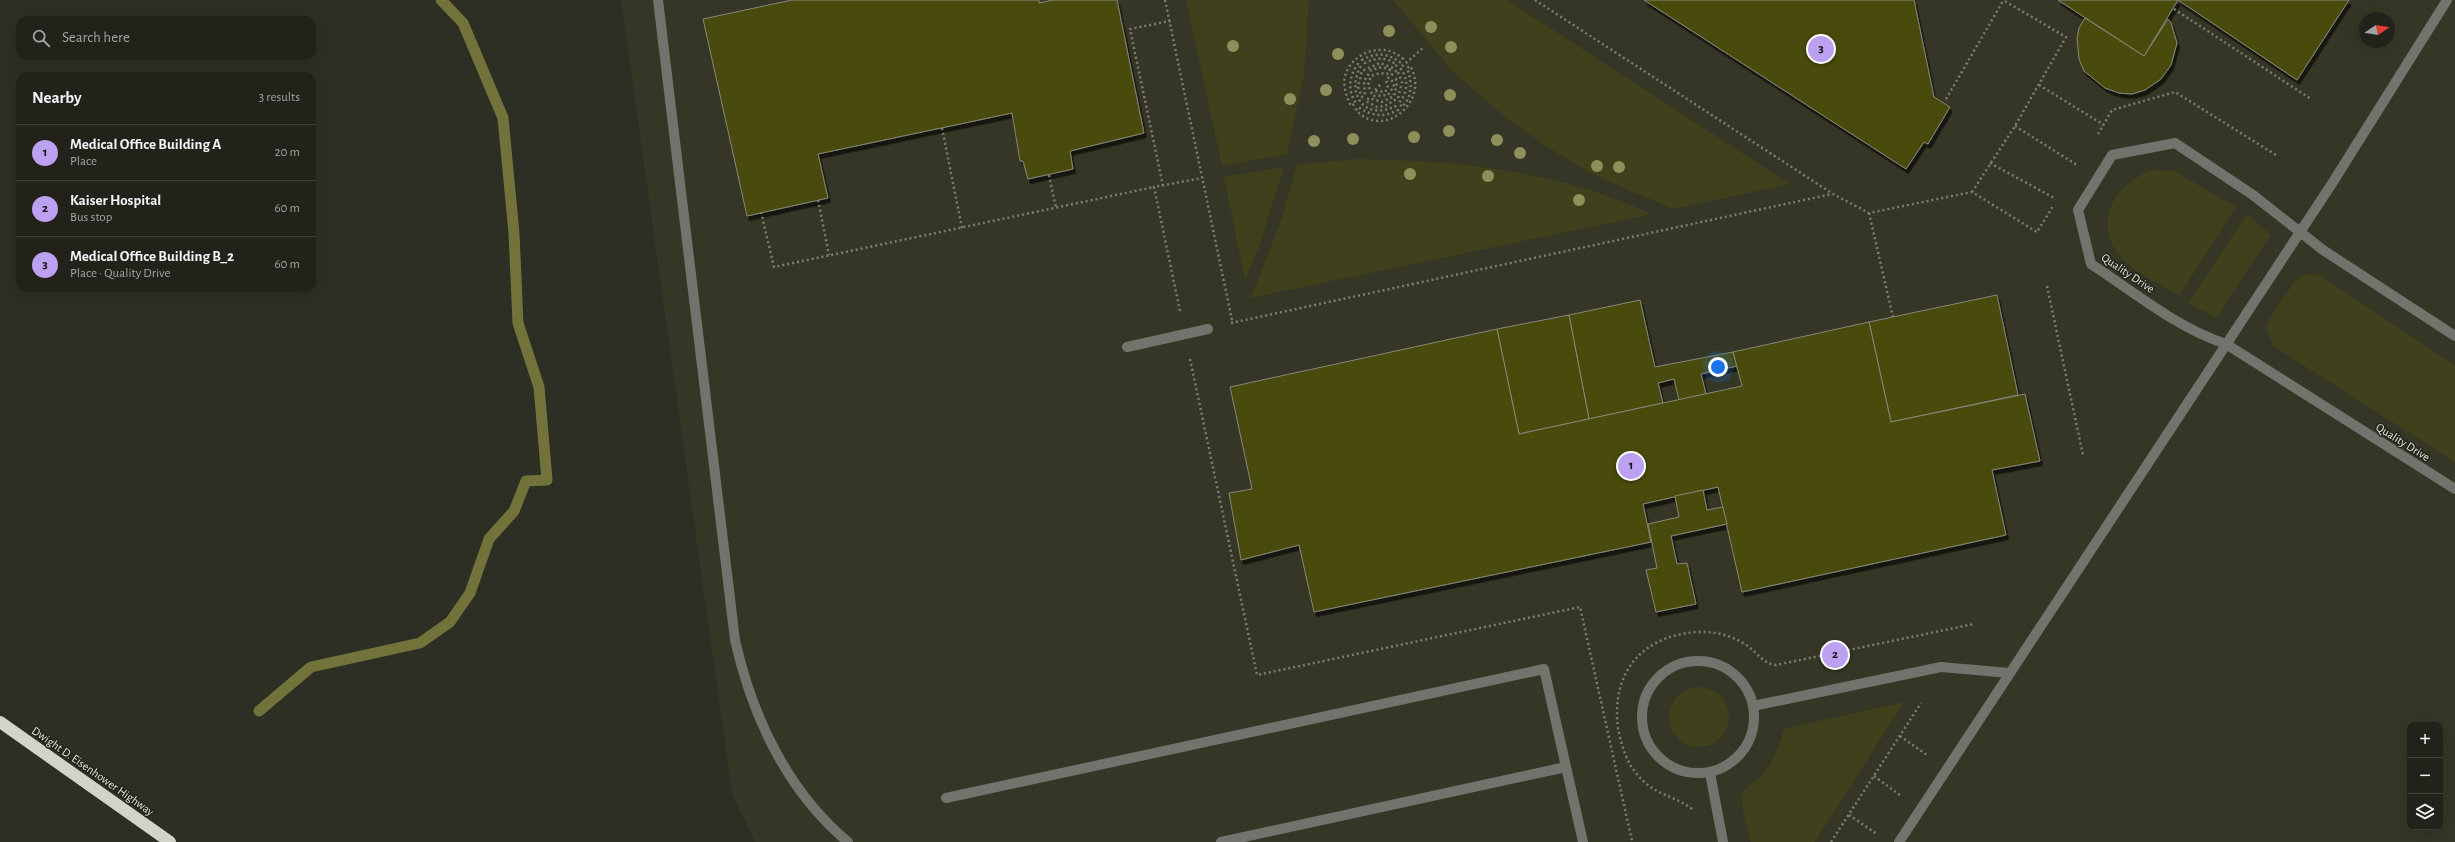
<!DOCTYPE html>
<html lang="en">
<head>
<meta charset="utf-8">
<style>
  :root { --surface:#22221b; --page:#2e2f28; --text:#f1f3f6; --muted:#a2a4a3; --line:#3f3f3a; --accent:#bca0f2 }
  body { margin:0; font-family:"Alegreya Sans",sans-serif; background:var(--page); color:var(--text) }
  .controls { position:absolute; right:12px; bottom:12px; display:grid; overflow:hidden; border-radius:8px; box-shadow:0 4px 16px #0002 }
  .controls button { width:36px; height:36px; display:grid; place-items:center; padding:0; border:0; border-bottom:1px solid var(--line); background:var(--surface); color:var(--text); font:20px sans-serif }
  .compass { position:absolute; left:2359px; top:12px; width:36px; height:36px; border-radius:50%; background:var(--surface); box-shadow:0 4px 16px #0002; rotate:78deg }
  .you { position:absolute; left:1718px; top:367px; width:14px; height:14px; margin:-10px; border:3px solid #fff; border-radius:50%; background:#1a73e8; box-shadow:0 0 0 6px #1a73e833 }
  .badge { display:grid; place-items:center; width:26px; height:26px; border-radius:50%; background:var(--accent); color:#111; font-size:13px; font-weight:700 }
  .pin { position:absolute; translate:-50% -50%; border:2px solid #fff; box-shadow:0 1px 4px #0006 }
  .list { margin:0; padding:0; list-style:none }
  h2 { display:flex; justify-content:space-between; align-items:center; height:52px; margin:0; padding:0 16px; font-size:17px }
  h2 small { font-size:13px; font-weight:400; color:var(--muted) }
  .list li { display:grid; grid-template-columns:26px 1fr auto; gap:12px; align-items:center; box-sizing:border-box; height:56px; padding:0 16px; border-top:1px solid var(--line) }
  .list b { display:block; font-size:15px; white-space:nowrap }
  .list p { margin:0; font-size:13px; white-space:nowrap; color:var(--muted) }
  .list em { font-size:13px; font-style:normal; color:var(--muted) }
  .icon { flex:none; width:22px; height:22px; fill:none; stroke:currentColor; stroke-width:2; stroke-linecap:round; stroke-linejoin:round }
  .map { position:relative; flex:none; width:2455px; height:842px; overflow:hidden }
  .search { position:absolute; background:var(--surface); box-shadow:0 4px 16px #0002; left:16px; top:16px; width:300px; height:44px; display:flex; align-items:center; gap:10px; box-sizing:border-box; padding:0 14px; border-radius:12px; color:var(--muted); font-size:15px }
  .panel { position:absolute; background:var(--surface); box-shadow:0 4px 16px #0002; left:16px; top:72px; width:300px; height:220px; border-radius:12px }
  .map>svg:first-child { display:block }
</style>
</head>
<body>
<div class="map">
<svg width="2455" height="842" viewBox="0 0 2455 842">
  <defs>
    <filter id="shadow"><feDropShadow dx="2.5" dy="4.5" stdDeviation="0" flood-color="#0009"/></filter>
  </defs>
  <rect width="100%" height="100%" fill="#2d2e24"/>
  <path fill="#353625" fill-rule="evenodd" d="M621,0h1834v842h-1700l-23,-48zM2365,18h24v24h-24zM2410,725h30v102h-30z"/>
  <g fill="#3f401c">
    <path d="M1186,0h123l-5,75 -17,79 -65,12z"/>
    <path d="M1393,0h114l283,184 -116,25 -53,-22 -36,-17 -44,-27 -38,-28 -50,-43z"/>
    <path d="M1357,159c73,1 143,7 213,25 28,7 56,20 83,30l-402,84 30,-78 16,-55z"/>
    <path d="M1284,167l-25,80 -14,33 -21,-103z"/>
    <path d="M2153,170l21,1 62,36 -57,89c-19,-12 -44,-23 -59,-40 -29,-33 -4,-74 33,-86z"/>
    <path d="M2247,214l24,21 -55,83 -28,-15z"/>
    <path d="M2314,274l8,3 133,89v96l-182,-116 -7,-19 4,-9 25,-37 8,-6z"/>
    <circle cx="1699" cy="717" r="30"/>
    <path d="M1904,702l-89,140h-64c-2,-11 -11,-36 -9,-46 2,-10 13,-13 19,-20 13,-13 18,-30 23,-47z"/>
  </g>
  <g fill="none" stroke-linecap="round" stroke-linejoin="round">
    <path stroke="#71733a" stroke-width="11" d="M259,711l52,-44 109,-24 30,-21 20,-29 19,-54 25,-28 12,-30 21,-1 -8,-93 -21,-64 -4,-90 -11,-115 -40,-95 -22,-23"/>
  </g>
  <g fill="#4a4b0e" stroke="#86877b" filter="url(#shadow)">
    <path d="M792,0h247v3l14,-3h64l27,133 -74,18 3,18 -45,10 -5,-18h-3l-8,-48 -194,41 10,44 -81,18 -44,-197z"/>
    <path d="M1644,0h270l20,97 16,10 -22,37 -4,-2 -18,27z"/>
    <path d="M2058,0h291l-52,80 -119,-80 -34,56z"/>
    <path d="M2085,18l59,38 24,-37 3,4 6,20 -6,22 -10,14 -16,11 -13,4 -13,-1 -14,-5 -21,-17 -5,-12 -2,-21 2,-10z"/>
    <path d="M1997,295l21,100 -127,27 -22,-100z"/>
    <path d="M1640,300l15,67 78,-15 4,14 -36,8 5,20 -27,6 -5,-21 -16,4 5,20 -74,16 -20,-104z"/>
    <path d="M1569,315l20,104 -70,15 -22,-105z"/>
    <path d="M1869,322l22,100 134,-28 15,67 -48,9 14,65 -264,57 -24,-105 -75,17 8,38 -337,70 -15,-67 -58,15 -12,-67 23,-4 -22,-102 267,-58 22,105 223,-48 -9,-34z"/>
    <path d="M1703,490l4,20 16,-3 4,17 -56,12 6,28 10,-1 9,41 -40,8 -10,-42 11,-2 -9,-44 31,-7 -4,-21z"/>
  </g>
  <g fill="none" stroke-linecap="round" stroke-linejoin="round">
    <g stroke="#7d7e75" stroke-width="2.5" stroke-dasharray="2 3" stroke-linecap="butt">
      <path d="M1165,0l67,320"/>
      <path d="M1535,0l298,194 36,19 103,-21 65,40 16,-26"/>
      <path d="M2174,9l137,90"/>
      <path d="M1380,85l-6,6 11,1 3,-4 -2,-8 11,-10 5,12 -4,16 -13,8 -8,1 -11,-6 3,-3 13,4 12,-6 3,-13 -1,-4 -4,2 2,5 -6,9 -15,1 -5,-11 3,-9 9,-3 7,1 3,-4 -8,-3 -11,3 -7,11 1,14 -3,2 -4,-10 4,-16 18,-8 13,5 4,-3c-11,-8 -20,-8 -32,-2l-3,-3c14,-8 25,-7 38,2l3,-3c-17,-17 -48,-9 -57,14 -4,11 0,23 5,33l5,-3c-9,-13 -7,-27 2,-39l3,2c-16,27 4,56 34,40l3,4c-15,8 -26,6 -40,-3l-2,3c28,31 75,-10 54,-44l-3,2c5,13 6,28 -5,39l-3,-4c9,-11 10,-24 1,-35l23,-20"/>
      <path d="M2039,85l65,40"/>
      <path d="M1946,99l57,-98"/>
      <path d="M2015,126l62,39"/>
      <path d="M942,128l20,100"/>
      <path d="M2098,134l14,-24 63,-18 101,63"/>
      <path d="M1990,163l66,36"/>
      <path d="M1049,175l7,33"/>
      <path d="M1163,186l-33,-157 40,-8"/>
      <path d="M1972,192l43,-66 51,-89 -63,-37"/>
      <path d="M818,200l11,55"/>
      <path d="M761,212l13,55 380,-80"/>
      <path d="M1869,213l24,104"/>
      <path d="M2047,286l36,169"/>
      <path d="M1180,311l-26,-124 48,-9"/>
      <path d="M1231,323l601,-129"/>
      <path d="M1190,359l67,316 323,-68 52,234"/>
      <path d="M1900,736l27,19"/>
      <path d="M1874,776l27,20"/>
      <path d="M1692,809c-20,-15 -38,-13 -56,-36 -10,-12 -15,-29 -18,-45 -7,-55 23,-92 79,-96 19,-1 37,4 52,15 9,7 15,17 27,18l198,-41"/>
      <path d="M1849,815l28,19"/>
      <path d="M1831,842l90,-139"/>
    </g>
    <g stroke="#72736d" stroke-width="10">
      <path d="M658,0l77,640c17,76 52,151 113,202"/>
      <path d="M2455,336l-132,-86 -70,-55 -78,-52 -63,12 -34,55 13,54c43,28 86,64 135,80l229,145"/>
      <path d="M1127,347l81,-18"/>
      <circle cx="1698" cy="717" r="56"/>
      <path d="M1753,706l188,-39 68,6"/>
      <path d="M1710,773l13,69"/>
      <path d="M946,798l598,-129 39,173"/>
      <path d="M1221,842l345,-75"/>
      <path d="M1899,842l434,-660 114,-182"/>
    </g>
    <path stroke="#d3d4c7" stroke-width="12" d="M0,722l170,120"/>
  </g>
  <g fill="#8e905c">
    <circle cx="1431" cy="27" r="6"/>
    <circle cx="1389" cy="31" r="6"/>
    <circle cx="1233" cy="46" r="6"/>
    <circle cx="1451" cy="47" r="6"/>
    <circle cx="1338" cy="54" r="6"/>
    <circle cx="1326" cy="90" r="6"/>
    <circle cx="1450" cy="95" r="6"/>
    <circle cx="1290" cy="99" r="6"/>
    <circle cx="1449" cy="131" r="6"/>
    <circle cx="1414" cy="137" r="6"/>
    <circle cx="1353" cy="139" r="6"/>
    <circle cx="1497" cy="140" r="6"/>
    <circle cx="1314" cy="141" r="6"/>
    <circle cx="1520" cy="153" r="6"/>
    <circle cx="1597" cy="166" r="6"/>
    <circle cx="1619" cy="167" r="6"/>
    <circle cx="1410" cy="174" r="6"/>
    <circle cx="1488" cy="176" r="6"/>
    <circle cx="1579" cy="200" r="6"/>
  </g>
  <g text-anchor="middle" stroke-width="3" stroke-linejoin="round" paint-order="stroke">
    <g font-size="12" fill="#e3e4dd" stroke="#24241a">
      <text transform="translate(2128 273) rotate(34)" y="4">Quality Drive</text>
      <text transform="translate(2403 442) rotate(32)" y="4">Quality Drive</text>
      <text transform="translate(93 771) rotate(35)" y="4">Dwight D. Eisenhower Highway</text>
    </g>
  </g>
</svg>
<div class="controls">
<button>+</button>
<button>−</button>
<button><svg class="icon" aria-label="layers" viewBox="0 0 24 24"><path d="M12 4l9 5-9 5-9-5zM3 14l9 5 9-5"/></svg></button>
</div>
<svg class="compass" viewBox="-18 -18 36 36"><path d="M0-13l5 13h-10z" fill="#e53935"/><path d="M0 13l5-13h-10z" fill="#a2a4a3"/></svg>
<div class="you"></div>
<div class="pin badge" style="left:1631px;top:466px">1</div>
<div class="pin badge" style="left:1835px;top:655px">2</div>
<div class="pin badge" style="left:1821px;top:49px">3</div>
<div class="search"><svg class="icon" aria-label="search" viewBox="0 0 24 24"><circle cx="10" cy="10" r="6"/><path d="M15 15l6 6"/></svg>Search here</div>
<section class="panel">
<h2>Nearby<small>3 results</small></h2>
<ul class="list">
<li><span class="badge">1</span><div><b>Medical Office Building A</b><p>Place</p></div><em>20 m</em></li>
<li><span class="badge">2</span><div><b>Kaiser Hospital</b><p>Bus stop</p></div><em>60 m</em></li>
<li><span class="badge">3</span><div><b>Medical Office Building B_2</b><p>Place · Quality Drive</p></div><em>60 m</em></li>
</ul>
</section>
</div>
</body>
</html>
